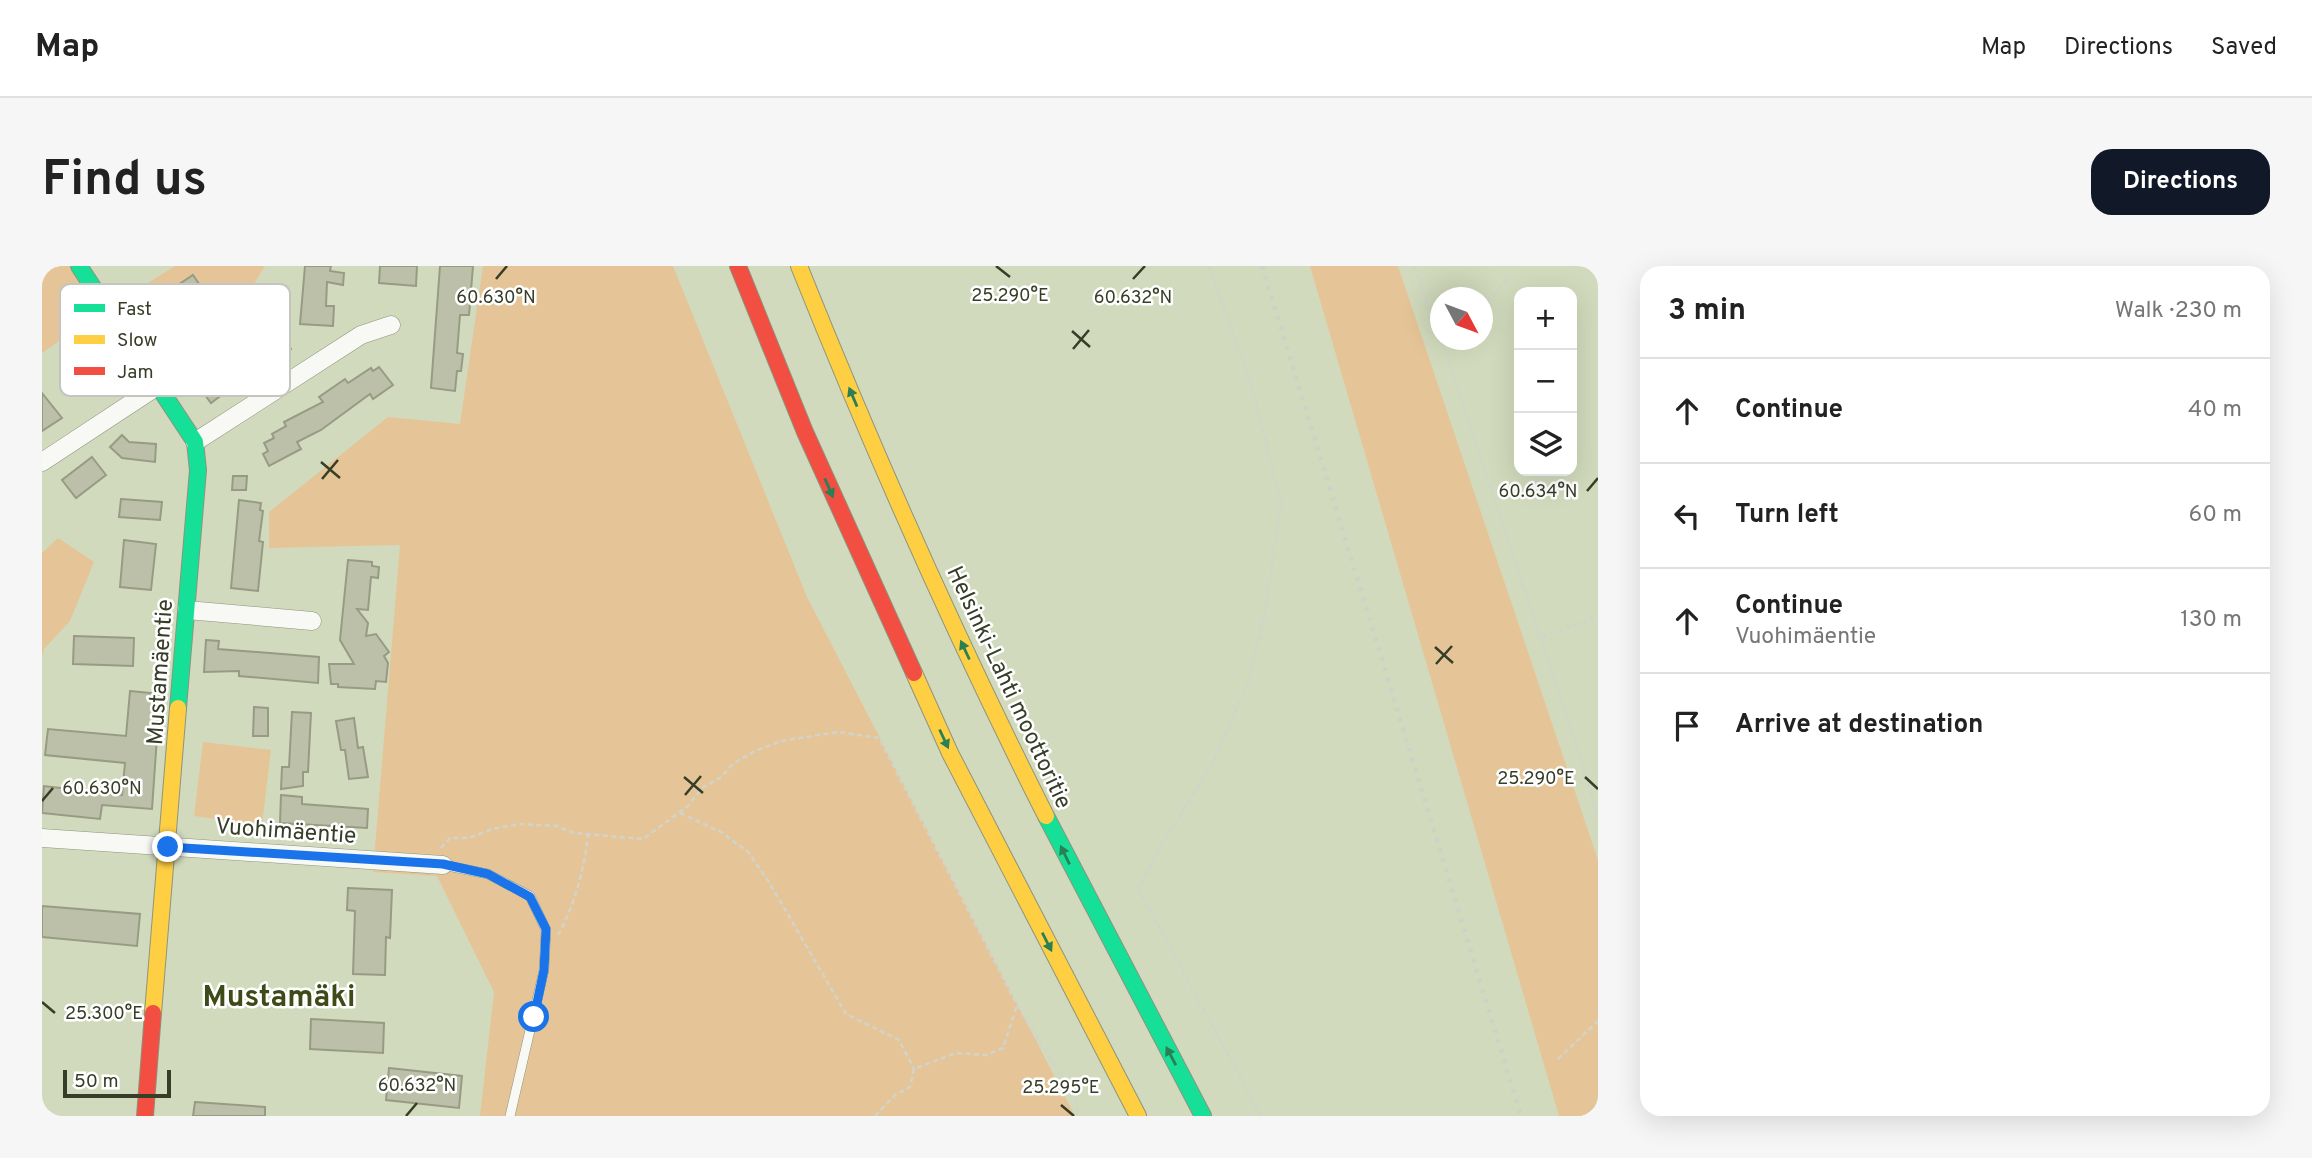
<!DOCTYPE html>
<html lang="en">
<head>
<meta charset="utf-8">
<style>
  :root { --surface:#fff; --page:#f6f6f6; --text:#222; --muted:#767676; --line:#e0e0e0; --accent:#111827 }
  body { margin:0; font-family:Overpass,sans-serif; background:var(--page); color:var(--text) }
  .controls { position:absolute; right:21px; top:21px; display:grid; overflow:hidden; border-radius:14px; box-shadow:0 7px 28px #0002 }
  .controls button { width:63px; height:63px; display:grid; place-items:center; padding:0; border:0; border-bottom:2px solid var(--line); background:var(--surface); color:var(--text); font:35px sans-serif }
  .compass { position:absolute; left:1388px; top:21px; width:63px; height:63px; border-radius:50%; background:var(--surface); box-shadow:0 7px 28px #0002; rotate:131deg }
  .scale { position:absolute; left:21px; bottom:18px; width:108px; box-sizing:border-box; padding-left:7px; border:4px solid #373e28; border-top:0; font-size:19px; line-height:24px; white-space:nowrap; color:#373e28; -webkit-text-stroke:5px #fff; paint-order:stroke }
  .stop { position:absolute; width:21px; height:21px; margin:-16px; border:5px solid #1a73e8; border-radius:50%; background:#fff }
  .stop.end { background:#1a73e8; border-color:#fff; box-shadow:0 2px 7px #0008 }
  .list { margin:0; padding:0; list-style:none }
  h2 { display:flex; justify-content:space-between; align-items:center; height:91px; margin:0; padding:0 28px; font-size:30px }
  h2 small { font-size:23px; font-weight:400; color:var(--muted) }
  .list li { display:grid; grid-template-columns:46px 1fr auto; gap:21px; align-items:center; box-sizing:border-box; height:105px; padding:0 28px; border-top:2px solid var(--line) }
  .list b { display:block; font-size:26px; white-space:nowrap }
  .list p { margin:0; font-size:23px; white-space:nowrap; color:var(--muted) }
  .list em { font-size:23px; font-style:normal; color:var(--muted) }
  .icon { flex:none; width:38px; height:38px; fill:none; stroke:currentColor; stroke-width:2; stroke-linecap:round; stroke-linejoin:round }
  .map { position:relative; flex:none; width:1556px; height:850px; overflow:hidden; border-radius:21px }
  header { display:flex; align-items:center; gap:42px; box-sizing:border-box; height:98px; padding:0 35px; background:var(--surface); border-bottom:2px solid var(--line) }
  header strong { font-size:33px }
  nav { display:flex; gap:38px; margin-inline-start:auto; font-size:24px }
  .intro { display:flex; align-items:center; justify-content:space-between; box-sizing:border-box; height:168px; padding:0 42px }
  h1 { margin:0; font-size:49px }
  .button { padding:18px 32px; border-radius:21px; background:var(--accent); color:#fff; font-size:24px; font-weight:700 }
  main { display:flex; gap:42px; padding:0 42px }
  aside { flex:1; background:var(--surface); border-radius:21px; box-shadow:0 7px 28px #0002 }
  .map>svg:first-child { display:block }
</style>
</head>
<body>
<header>
<strong>Map</strong>
<nav><a>Map</a><a>Directions</a><a>Saved</a></nav>
</header>
<div class="intro"><h1>Find us</h1><a class="button">Directions</a></div>
<main>
<div class="map">
<svg width="1556" height="850" viewBox="0 0 1556 850">
  <rect width="100%" height="100%" fill="#d1dabc"/>
  <g fill="#e5c597">
    <path d="M0,0h28l33,45 72,-45h90l-31,50 -101,60 -38,-60 -53,37z"/>
    <path d="M441,0h190l134,331 268,519h-595l14,-124 -57,-116 -64,-4 27,-327 -131,3v-36l119,-95 72,7z"/>
    <path d="M1268,0h88l200,594v256h-39z"/>
    <path d="M16,272l36,24 -24,59 -26,28 -2,8v-104z"/>
    <path d="M161,476l68,8 -9,75 -68,-9z"/>
  </g>
  <g fill="#bdc0a8" stroke="#989b83" stroke-width="2">
    <path d="M263,0h26l-1,5 14,2 -1,12 -16,-3 -1,24h8l-1,20 -33,-2z"/>
    <path d="M338,0h37l-1,20 -37,-3z"/>
    <path d="M398,0h33l-4,49h-9l-3,38 6,1 -2,17h-4l-2,20 -24,-3z"/>
    <path d="M151,9l15,22 -52,34 -14,-22z"/>
    <path d="M218,56l5,7 9,-6 17,26 -17,12 -3,-6 -50,36 2,3 -12,9 -18,-24 61,-42 -5,-7z"/>
    <path d="M337,101l14,18 -20,14 -3,-5 -49,36 -24,12 4,7 -32,17 -6,-12 5,-3 -4,-8 10,-5 -2,-4 14,-8 -2,-4 39,-20 -4,-5 26,-18 3,4 23,-15 2,3z"/>
    <path d="M0,127l20,25 -20,13z"/>
    <path d="M80,169l7,7 27,2 -1,18 -33,-4 -12,-11z"/>
    <path d="M50,191l14,18 -30,23 -14,-18z"/>
    <path d="M191,210h14l-1,14h-14z"/>
    <path d="M79,233l41,3 -2,18 -41,-3z"/>
    <path d="M197,234l22,3 -1,7 3,1 -4,30 4,1 -5,49 -27,-3z"/>
    <path d="M82,274l32,4 -5,46 -31,-3z"/>
    <path d="M306,294l24,2v4l7,1 -1,11 -7,-1 -3,33 -11,-1 11,14 -2,13 10,-2 13,18 -5,4 4,7 -2,19 -10,-1 -1,8 -37,-2v-3h-7l-2,-20h25l-14,-24z"/>
    <path d="M32,370l60,2 -1,28 -60,-2z"/>
    <path d="M164,374l13,1 -1,8 101,8 -1,26 -79,-7v-5l-35,1z"/>
    <path d="M88,425l30,3 -8,115 -50,-4 -2,14 -58,-6 2,-27 78,9 3,-32 -80,-8 3,-26 78,7z"/>
    <path d="M212,441l14,1v28h-15z"/>
    <path d="M250,446l19,1 -3,59h-5v14l-22,3 1,-22h7z"/>
    <path d="M312,452l4,30 5,-1 5,30 -19,2 -4,-29h-4l-5,-29z"/>
    <path d="M239,529l21,2v7l66,5 -1,19 -87,-5z"/>
    <path d="M306,622l44,2 -2,48 -4,-1 -1,38 -32,-1 2,-63 -8,-1z"/>
    <path d="M0,640l98,8 -3,32 -95,-9z"/>
    <path d="M269,753l73,4 -1,30 -73,-4z"/>
    <path d="M347,802l73,8 -3,32 -73,-8z"/>
    <path d="M153,836l70,5v9h-72z"/>
  </g>
  <g fill="none" stroke-linecap="round" stroke-linejoin="round">
    <defs>
      <path id="lane" d="M401,599l45,9 42,22 16,34 -2,40 -34,146"/>
      <g id="street">
        <path d="M153,176l166,-107 30,-10"/>
        <path d="M0,196l117,-77"/>
        <path d="M145,344l125,11"/>
        <path d="M0,572l401,27"/>
      </g>
      <g id="fast">
        <path d="M37,0l116,176 3,28 -20,238"/>
        <path d="M1004,550l157,300"/>
      </g>
      <g id="slow">
        <path d="M757,0c75,187 156,370 247,550"/>
        <path d="M872,407l36,80 188,363"/>
        <path d="M111,747l25,-305"/>
      </g>
      <g id="jam">
        <path d="M696,0l67,166 109,241"/>
        <path d="M103,850l8,-103"/>
      </g>
    </defs>
    <use href="#lane" stroke="#8d947d" stroke-width="10"/>
    <use href="#street" stroke="#8d947d" stroke-width="19"/>
    <use href="#fast" stroke="#8d947d" stroke-width="18"/>
    <use href="#slow" stroke="#8d947d" stroke-width="18"/>
    <use href="#jam" stroke="#8d947d" stroke-width="18"/>
    <g stroke="#d1d4cb" stroke-width="2.5" stroke-dasharray="5 3.5" stroke-linecap="butt">
      <path d="M1167,0l43,121 29,115 -16,112 -16,66 -35,81 -62,100 -13,29 122,226"/>
      <path d="M1372,0l26,73"/>
      <path d="M1440,43l26,-31"/>
      <path d="M1399,74l130,389 27,87"/>
      <path d="M1500,371l56,-20"/>
      <path d="M638,547l41,19 27,20 21,30 77,132 53,26 15,29"/>
      <path d="M399,582l9,-10h19l23,-9 28,-5 37,2 17,7 69,6 45,-33 14,-18 18,-10 14,-15 21,-12 26,-10 57,-9 41,6 138,267 57,92 6,19"/>
      <path d="M516,669c17,-31 26,-65 30,-100"/>
      <path d="M1516,793l40,-38"/>
      <path d="M833,850l20,-21 15,-8 4,-18 42,-16 30,2 17,-7 14,-43"/>
    </g>
    <use href="#lane" stroke="#f8f9f5" stroke-width="9"/>
    <use href="#street" stroke="#f8f9f5" stroke-width="18"/>
    <use href="#fast" stroke="#16e098" stroke-width="16"/>
    <use href="#slow" stroke="#ffcf43" stroke-width="16"/>
    <use href="#jam" stroke="#f24e42" stroke-width="16"/>
    <path stroke="#ced1c7" stroke-width="4.5" stroke-dasharray="3.5 7" stroke-linecap="butt" d="M1220,0l259,850"/>
  </g>
  <defs><path id="oneway-solid" d="M-6-.8H1V-3.2L6.5 0L1 3.2V.8H-6Z" transform="scale(1.75)"/></defs>
  <g fill="#2a7f55">
    <use href="#oneway-solid" transform="translate(811 131) rotate(-113)"/>
    <use href="#oneway-solid" transform="translate(787 222) rotate(66)"/>
    <use href="#oneway-solid" transform="translate(923 384) rotate(-115)"/>
    <use href="#oneway-solid" transform="translate(902 473) rotate(65)"/>
    <use href="#oneway-solid" transform="translate(1023 589) rotate(-116)"/>
    <use href="#oneway-solid" transform="translate(1005 676) rotate(63)"/>
    <use href="#oneway-solid" transform="translate(1129 790) rotate(-118)"/>
  </g>
  <g fill="none" stroke-linecap="round" stroke-linejoin="round">
    <path stroke="#1a73e8" stroke-width="9" d="M126,581l275,17 45,10 42,23 16,32 -2,41 -10,47"/>
  </g>
  <path fill="none" stroke="#373e28" stroke-width="2.5" d="M954,0l14,11M454,13l11,-13M1091,13l12,-13M1030,65l18,16M1031,83l16,-19M279,196l19,16M280,213l16,-19M1545,225l11,-13M1393,381l18,16M1394,398l16,-18M642,511l19,16M1543,511l13,12M643,529l16,-19M0,535l11,-13M0,736l13,11M1019,839l13,11M364,850l11,-13"/>
  <g text-anchor="middle" stroke-width="5" stroke-linejoin="round" paint-order="stroke">
    <g font-size="23" fill="#373e28" stroke="#fff">
      <text transform="translate(117 406) rotate(-86)" y="8">Mustamäentie</text>
      <text transform="translate(968 421) rotate(65)" y="8">Helsinki-Lahti moottoritie</text>
      <text transform="translate(244 564) rotate(4)" y="8">Vuohimäentie</text>
    </g>
    <g font-size="30" font-weight="bold" fill="#3e4b18" stroke="#fff">
      <text x="237" y="740">Mustamäki</text>
    </g>
  </g>
  <rect x="18" y="18" width="230" height="112" rx="10" fill="#fff" stroke="#c3c5be" stroke-width="2"/>
  <rect x="32" y="38" width="31" height="8" fill="#16e098"/>
  <rect x="32" y="69" width="31" height="9" fill="#ffcf43"/>
  <rect x="32" y="101" width="31" height="8" fill="#f24e42"/>
  <g font-size="19" fill="#373e28">
    <text x="75" y="49">Fast</text>
    <text x="75" y="80">Slow</text>
    <text x="75" y="112">Jam</text>
  </g>
  <g font-size="18" text-anchor="middle" fill="#373e28" stroke="#fff" stroke-width="5" stroke-linejoin="round" paint-order="stroke">
    <text x="968" y="35">25.290°E</text>
    <text x="454" y="37">60.630°N</text>
    <text x="1091" y="37">60.632°N</text>
    <text x="1496" y="231">60.634°N</text>
    <text x="1494" y="518">25.290°E</text>
    <text x="60" y="528">60.630°N</text>
    <text x="62" y="753">25.300°E</text>
    <text x="375" y="825">60.632°N</text>
    <text x="1019" y="827">25.295°E</text>
  </g>
</svg>
<div class="controls">
<button>+</button>
<button>−</button>
<button><svg class="icon" aria-label="layers" viewBox="0 0 24 24"><path d="M12 4l9 5-9 5-9-5zM3 14l9 5 9-5"/></svg></button>
</div>
<svg class="compass" viewBox="-18 -18 36 36"><path d="M0-13l5 13h-10z" fill="#e53935"/><path d="M0 13l5-13h-10z" fill="#767676"/></svg>
<div class="scale">50 m</div>
<div class="stop" style="left:492px;top:751px"></div>
<div class="stop end" style="left:126px;top:581px"></div>
</div>
<aside>
<h2>3 min<small>Walk · 230 m</small></h2>
<ul class="list">
<li><svg class="icon" aria-label="ahead" viewBox="0 0 24 24"><path d="M12 20V5M6 11l6-6 6 6"/></svg><div><b>Continue</b></div><em>40 m</em></li>
<li><svg class="icon" aria-label="left" viewBox="0 0 24 24"><path d="M17 20v-9H6M10 6l-5 5 5 5"/></svg><div><b>Turn left</b></div><em>60 m</em></li>
<li><svg class="icon" aria-label="ahead" viewBox="0 0 24 24"><path d="M12 20V5M6 11l6-6 6 6"/></svg><div><b>Continue</b><p>Vuohimäentie</p></div><em>130 m</em></li>
<li><svg class="icon" aria-label="arrive" viewBox="0 0 24 24"><path d="M6 21V4h12l-3 4 3 4H6"/></svg><div><b>Arrive at destination</b></div></li>
</ul>
</aside>
</main>
</body>
</html>
